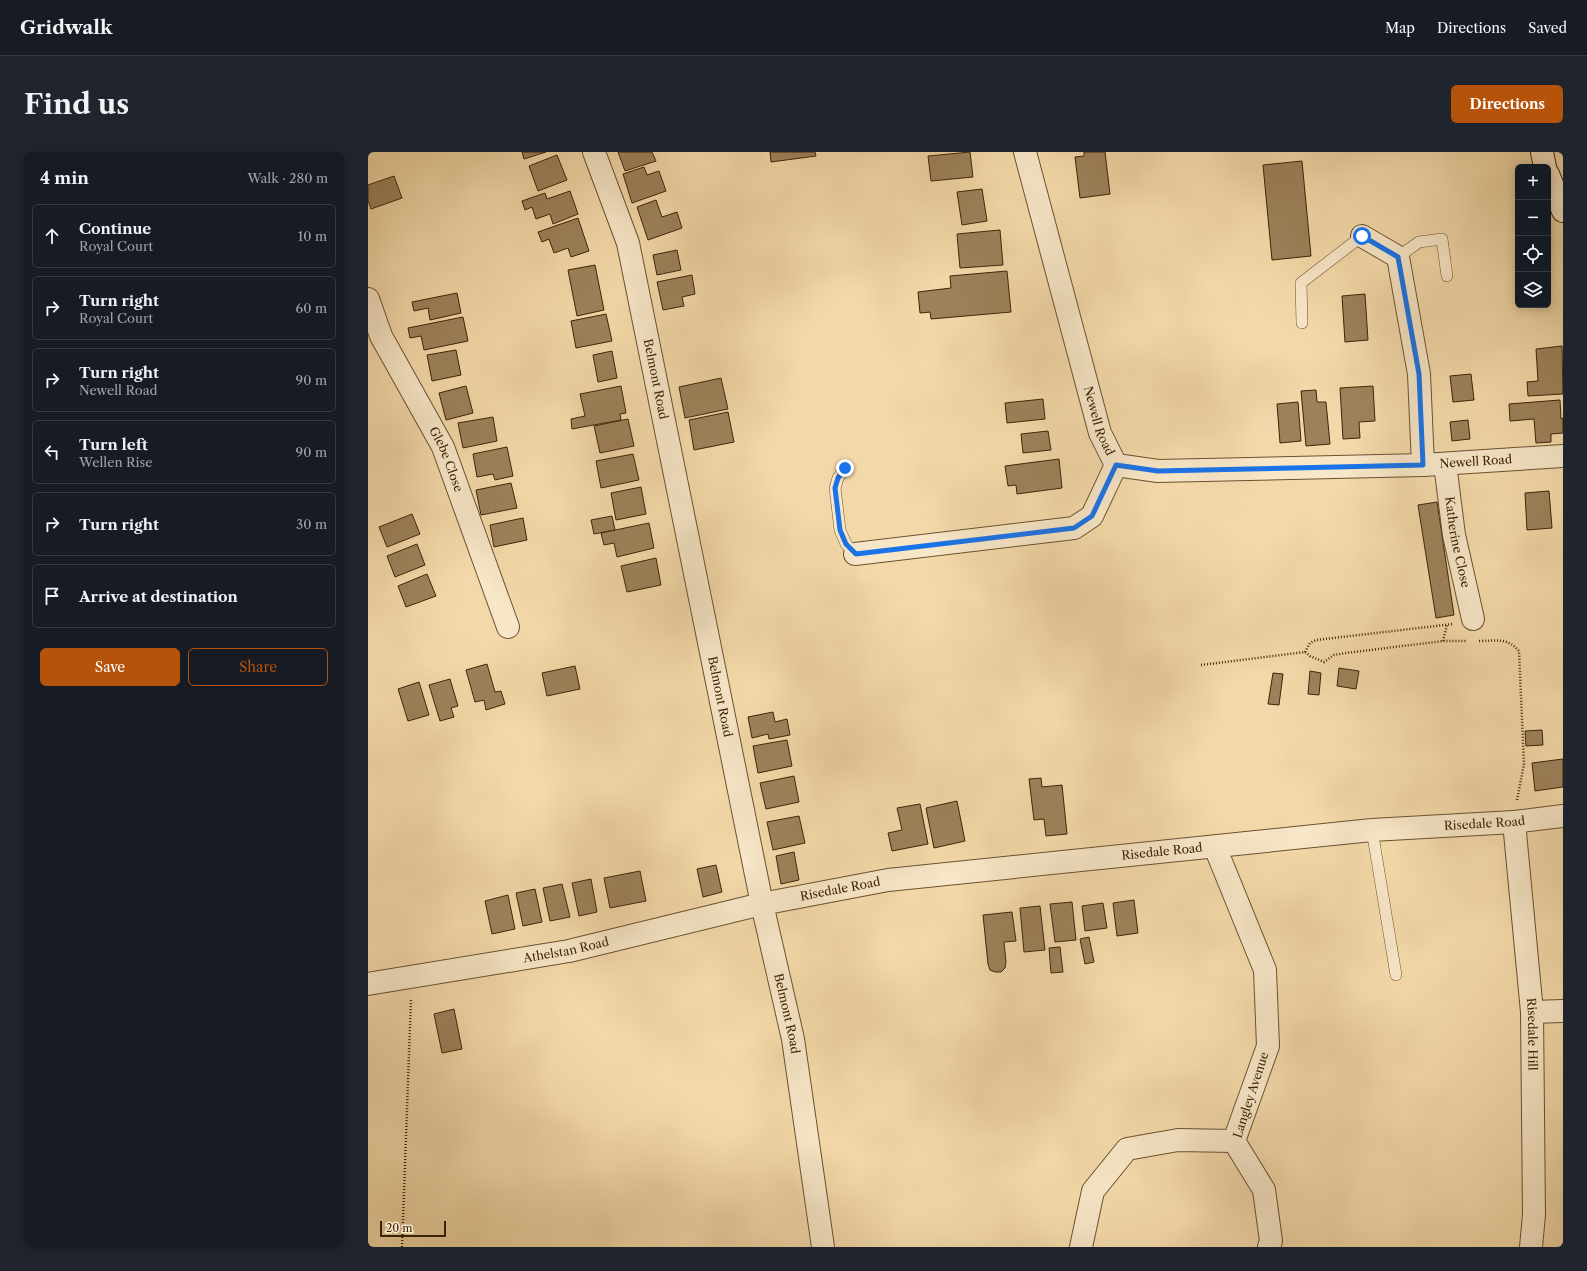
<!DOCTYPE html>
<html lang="en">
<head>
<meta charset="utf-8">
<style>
  :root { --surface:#171b24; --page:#20242c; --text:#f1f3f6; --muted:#9ea1a6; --line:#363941; --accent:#b45309 }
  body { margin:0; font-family:"Libre Caslon Text",serif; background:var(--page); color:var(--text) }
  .controls { position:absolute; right:12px; top:12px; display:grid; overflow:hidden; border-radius:6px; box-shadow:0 2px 10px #0003 }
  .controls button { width:36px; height:36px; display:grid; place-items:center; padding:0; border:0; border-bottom:1px solid var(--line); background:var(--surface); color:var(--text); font:20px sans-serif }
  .scale { position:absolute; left:12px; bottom:10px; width:66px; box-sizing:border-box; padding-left:4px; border:2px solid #3e2407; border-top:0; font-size:11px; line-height:14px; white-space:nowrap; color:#3e2407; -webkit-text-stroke:3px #f7e6c7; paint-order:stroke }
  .stop { position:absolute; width:12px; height:12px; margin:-9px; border:3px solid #1a73e8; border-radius:50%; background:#fff }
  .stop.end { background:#1a73e8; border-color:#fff; box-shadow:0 1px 4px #0008 }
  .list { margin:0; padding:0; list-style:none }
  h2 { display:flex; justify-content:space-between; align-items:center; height:52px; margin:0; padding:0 16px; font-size:17px }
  h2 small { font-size:13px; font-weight:400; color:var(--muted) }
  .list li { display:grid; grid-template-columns:26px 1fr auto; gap:12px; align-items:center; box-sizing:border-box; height:64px; margin:0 8px 8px; padding:0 8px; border:1px solid var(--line); border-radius:6px }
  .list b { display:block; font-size:15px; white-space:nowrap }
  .list p { margin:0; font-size:13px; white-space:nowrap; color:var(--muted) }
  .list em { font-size:13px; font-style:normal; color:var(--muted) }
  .actions { display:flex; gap:8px; padding:12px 16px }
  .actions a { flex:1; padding:9px 0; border:1px solid var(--accent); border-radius:6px; text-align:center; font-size:14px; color:var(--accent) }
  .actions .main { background:var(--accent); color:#fff }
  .icon { flex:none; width:22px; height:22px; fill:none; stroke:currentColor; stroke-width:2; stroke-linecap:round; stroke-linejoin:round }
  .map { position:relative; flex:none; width:1195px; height:1095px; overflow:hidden; border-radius:6px }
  header { display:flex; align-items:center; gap:24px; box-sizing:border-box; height:56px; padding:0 20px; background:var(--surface); border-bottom:1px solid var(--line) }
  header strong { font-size:19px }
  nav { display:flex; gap:22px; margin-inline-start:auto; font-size:14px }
  .intro { display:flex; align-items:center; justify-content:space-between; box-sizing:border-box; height:96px; padding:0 24px }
  h1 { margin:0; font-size:28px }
  .button { padding:10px 18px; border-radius:6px; background:var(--accent); color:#fff; font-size:14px; font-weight:700 }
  main { display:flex; gap:24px; padding:0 24px }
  aside { flex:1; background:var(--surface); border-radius:6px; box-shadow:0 2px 10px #0003 }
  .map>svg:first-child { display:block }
</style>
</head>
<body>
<header>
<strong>Gridwalk</strong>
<nav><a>Map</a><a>Directions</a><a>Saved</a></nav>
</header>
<div class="intro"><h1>Find us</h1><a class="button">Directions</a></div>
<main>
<aside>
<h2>4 min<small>Walk · 280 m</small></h2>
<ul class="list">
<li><svg class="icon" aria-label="ahead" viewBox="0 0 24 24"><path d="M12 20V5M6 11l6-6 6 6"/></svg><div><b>Continue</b><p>Royal Court</p></div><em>10 m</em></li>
<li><svg class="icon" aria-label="right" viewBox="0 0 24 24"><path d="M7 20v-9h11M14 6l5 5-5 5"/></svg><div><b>Turn right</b><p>Royal Court</p></div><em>60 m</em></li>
<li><svg class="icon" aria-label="right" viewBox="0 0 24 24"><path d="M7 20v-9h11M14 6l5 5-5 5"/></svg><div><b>Turn right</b><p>Newell Road</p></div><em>90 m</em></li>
<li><svg class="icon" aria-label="left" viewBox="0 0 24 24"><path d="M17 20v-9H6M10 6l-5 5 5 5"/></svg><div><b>Turn left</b><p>Wellen Rise</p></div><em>90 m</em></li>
<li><svg class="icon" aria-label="right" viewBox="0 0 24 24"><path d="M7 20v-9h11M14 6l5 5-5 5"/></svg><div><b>Turn right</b></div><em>30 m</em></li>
<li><svg class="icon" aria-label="arrive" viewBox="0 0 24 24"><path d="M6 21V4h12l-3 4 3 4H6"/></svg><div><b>Arrive at destination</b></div></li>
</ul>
<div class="actions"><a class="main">Save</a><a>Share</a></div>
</aside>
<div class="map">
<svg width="1195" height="1095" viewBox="0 0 1195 1095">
  <rect width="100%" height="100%" fill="#f3d9a9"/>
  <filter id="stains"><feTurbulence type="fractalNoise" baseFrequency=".005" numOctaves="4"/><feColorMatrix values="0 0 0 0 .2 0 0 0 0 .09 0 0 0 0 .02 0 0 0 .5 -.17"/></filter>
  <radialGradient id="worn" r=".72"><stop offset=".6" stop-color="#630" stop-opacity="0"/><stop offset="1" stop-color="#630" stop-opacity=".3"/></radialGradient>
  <g fill="#9c825b" stroke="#3e2407">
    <path d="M154,0h24l-22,7z"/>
    <path d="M250,0h34l4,9 -31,10z"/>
    <path d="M402,0h45l1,4 -45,6z"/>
    <path d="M602,0l3,25 -42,4 -3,-25z"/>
    <path d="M716,0h21l5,42 -30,4 -5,-41 9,-1z"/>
    <path d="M189,3l10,25 -29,11 -9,-25z"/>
    <path d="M934,9l9,95 -39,4 -9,-95z"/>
    <path d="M276,15l3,8 12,-4 7,20 -34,12 -9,-29z"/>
    <path d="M26,24l8,22 -31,11 -3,-8v-16z"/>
    <path d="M614,37l5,32 -25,4 -5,-33z"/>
    <path d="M202,39l8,23 -25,10 -3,-10 -14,5 -4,-12 -7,3 -3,-9 23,-8 2,6z"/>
    <path d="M288,48l6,17 15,-5 5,16 -34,12 -11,-33z"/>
    <path d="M210,66l11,33 -18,6 -3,-9 -14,5 -5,-14 -7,3 -4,-10z"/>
    <path d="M632,78l3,35 -43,3 -3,-34z"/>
    <path d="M309,98l4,20 -24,5 -4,-20z"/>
    <path d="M227,113l9,45 -27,6 -9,-46z"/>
    <path d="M639,119l4,41 -80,7 -1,-7 -10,1 -2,-21 33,-4 -1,-12z"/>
    <path d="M324,123l3,19 -13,3 2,9 -21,4 -6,-28z"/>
    <path d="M89,141l4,20 -31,7 -2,-12 -14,3 -2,-9z"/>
    <path d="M997,142l3,46 -23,2 -3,-46z"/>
    <path d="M238,162l6,27 -36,7 -5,-27z"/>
    <path d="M95,165l5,24 -44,9 -3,-14 -11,2 -2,-10z"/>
    <path d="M1194,194l1,48 -35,2 -1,-14 11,-1 -2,-32z"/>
    <path d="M88,198l5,25 -29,6 -5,-26z"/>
    <path d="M244,199l5,27 -19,4 -5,-27z"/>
    <path d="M1103,222l3,26 -21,2 -3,-26z"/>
    <path d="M353,226l7,31 -43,9 -6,-31z"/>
    <path d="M98,234l7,27 -27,7 -7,-27z"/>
    <path d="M253,234l5,27 -6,1 1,6 -49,9 -1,-10 14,-3 -5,-22z"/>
    <path d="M1005,234l2,35 -16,1 1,16 -17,1 -3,-51z"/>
    <path d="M948,238l1,12h9l4,42 -24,2 -5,-55z"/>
    <path d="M675,247l2,20 -38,4 -2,-20z"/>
    <path d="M1192,248l1,19 2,-1v15l-12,1v8l-15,1 -2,-24 -24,2 -1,-17z"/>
    <path d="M930,250l3,39 -21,2 -3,-39z"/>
    <path d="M360,260l6,30 -40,8 -5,-30z"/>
    <path d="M125,265l4,24 -34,7 -5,-25z"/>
    <path d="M260,267l6,27 -34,7 -6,-27z"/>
    <path d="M1100,268l2,19 -18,2 -2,-19z"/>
    <path d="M680,279l3,19 -28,3 -2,-19z"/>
    <path d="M139,295l6,29 -18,4 -2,-6 -16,3 -4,-23z"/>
    <path d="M265,302l6,26 -38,8 -5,-27z"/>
    <path d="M691,307l3,29 -45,6 -1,-9 -8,1 -3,-20z"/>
    <path d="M143,331l6,25 -36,7 -5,-25z"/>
    <path d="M273,335l5,27 -30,6 -5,-27z"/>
    <path d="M1181,339l3,37 -25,2 -2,-37z"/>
    <path d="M1069,350l17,113 -18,3 -18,-113z"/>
    <path d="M44,362l8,20 -33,13 -8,-20z"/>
    <path d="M244,364l3,14 -21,4 -3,-14z"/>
    <path d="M155,366l4,22 -33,7 -4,-22z"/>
    <path d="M281,371l5,25 -37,9 -3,-14 -10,2 -3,-12z"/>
    <path d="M49,392l8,21 -30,12 -8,-21z"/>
    <path d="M288,406l5,27 -34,7 -6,-26z"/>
    <path d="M59,422l9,22 -30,11 -8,-21z"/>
    <path d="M119,512l8,28 6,-1 4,13 -19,6 -2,-10 -9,2 -9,-32z"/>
    <path d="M207,514l5,23 -33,7 -5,-23z"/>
    <path d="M971,516l20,3 -3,18 -19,-3z"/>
    <path d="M942,519l11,2 -2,22 -11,-1z"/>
    <path d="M905,521l10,1 -4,31 -11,-1z"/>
    <path d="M82,527l8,27 -7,2 3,9 -14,4 -11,-36z"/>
    <path d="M51,530l10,33 -21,6 -10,-32z"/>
    <path d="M405,560l2,10 12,-3 3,16 -21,4 -1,-5 -16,4 -4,-21z"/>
    <path d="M1174,578l1,15 -17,1 -1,-15z"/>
    <path d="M419,588l5,26 -34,7 -5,-27z"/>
    <path d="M1195,607v28l-28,4 -3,-28z"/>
    <path d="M426,624l5,26 -33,7 -6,-26z"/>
    <path d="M673,626l1,9 20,-2 5,49 -21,2 -2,-17 -10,1 -5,-41z"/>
    <path d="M589,649l8,40 -31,7 -8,-40z"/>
    <path d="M552,652l8,40 -36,7 -4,-18 14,-3 -5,-22z"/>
    <path d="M431,664l6,27 -32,7 -6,-28z"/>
    <path d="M426,700l5,28 -18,4 -5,-28z"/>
    <path d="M348,713l6,27 -19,5 -6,-28z"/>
    <path d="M272,719l6,30 -36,7 -6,-30z"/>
    <path d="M223,727l6,33 -18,4 -7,-33z"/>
    <path d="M194,732l8,33 -20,4 -7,-33z"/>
    <path d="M167,737l7,33 -19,4 -7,-33z"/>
    <path d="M140,743l7,34 -23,5 -7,-33z"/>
    <path d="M766,748l4,33 -21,3 -4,-33z"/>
    <path d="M704,750l4,38 -21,2 -5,-38z"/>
    <path d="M735,751l4,25 -22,3 -3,-25z"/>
    <path d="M672,754l5,44 -21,2 -4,-44z"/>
    <path d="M644,760l4,29 -12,1 2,20 -1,6 -4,4h-6l-5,-2 -2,-6 -5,-49z"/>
    <path d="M721,785l5,25 -9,2 -5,-25z"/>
    <path d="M692,795l3,25 -12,1 -2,-25z"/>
    <path d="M86,857l8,40 -20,4 -8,-39z"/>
  </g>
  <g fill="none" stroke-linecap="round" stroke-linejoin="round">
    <defs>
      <g id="lane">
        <path d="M1030,105l21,-15 23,-3 5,37"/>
        <path d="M934,171l-1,-40 61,-47"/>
        <path d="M477,316l-7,10 -3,10 5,42 6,14 9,10"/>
        <path d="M1004,678l24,145"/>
      </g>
      <g id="street">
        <path id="s1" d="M226,0l34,91 134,661 31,135 30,208"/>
        <path id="s2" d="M657,0l75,281 16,32 42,6 265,-6 140,-9"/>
        <path d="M994,84l36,21 21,117 4,91"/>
        <path id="s3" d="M0,147l13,37 62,111 65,180"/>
        <path id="s4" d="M1077,312l9,71 19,84"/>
        <path d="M487,402l219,-26 18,-12 24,-51"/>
        <path id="s5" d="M1146,670l18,190 2,203 -3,32"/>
        <path d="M847,695l50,123 3,76 -34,95 30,49 7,51 -2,6"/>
        <path id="s6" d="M0,832l201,-33 193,-47 126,-24 484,-50 142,-8 49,-6"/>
        <path d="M1164,860l31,-1"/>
        <path d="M713,1095l12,-56 34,-42 51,-9 56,1"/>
      </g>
      <g id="secondary">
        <path d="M1174,0l3,15"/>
        <path d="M1180,22l15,37"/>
      </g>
    </defs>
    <use href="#lane" stroke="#6b5130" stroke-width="12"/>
    <use href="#street" stroke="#6b5130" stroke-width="24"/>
    <use href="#secondary" stroke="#3e2407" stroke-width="24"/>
    <g stroke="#3e2407" stroke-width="2.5" stroke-dasharray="1 2" stroke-linecap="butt">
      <path d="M1075,489l4,-16"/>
      <path d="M1111,489c17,0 28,-4 40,10l5,113 -7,36"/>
      <path d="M937,500l5,-9 6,-3 137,-16"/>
      <path d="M833,513l104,-13 5,4 14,6 10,-7 12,-2 97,-12h23"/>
      <path d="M34,1095l9,-248"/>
    </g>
    <use href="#lane" stroke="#f7e6c7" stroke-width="11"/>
    <use href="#street" stroke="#f7e6c7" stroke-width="22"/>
    <use href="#secondary" stroke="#f7e6c7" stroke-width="22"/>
  </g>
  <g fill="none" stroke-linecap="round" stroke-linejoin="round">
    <path stroke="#1a73e8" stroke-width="5" d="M477,316l-7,10 -3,10 5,42 6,14 10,10 218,-26 18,-12 24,-51 42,6 265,-6 -4,-91 -21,-117 -36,-21"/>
  </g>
  <g text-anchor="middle" stroke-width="4" stroke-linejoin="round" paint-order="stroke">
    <g font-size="12" fill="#3e2407" stroke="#f7e6c7">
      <text dy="4" stroke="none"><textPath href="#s1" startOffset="236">Belmont Road</textPath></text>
      <text dy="4" stroke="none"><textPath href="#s2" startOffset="279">Newell Road</textPath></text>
      <text dy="4" stroke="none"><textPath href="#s3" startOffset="179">Glebe Close</textPath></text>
      <text dy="4" stroke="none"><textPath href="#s2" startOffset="687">Newell Road</textPath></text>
      <text dy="4" stroke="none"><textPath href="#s4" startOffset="79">Katherine Close</textPath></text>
      <text dy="4" stroke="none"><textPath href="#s1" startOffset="560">Belmont Road</textPath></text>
      <text dy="4" stroke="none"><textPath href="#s6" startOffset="1130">Risedale Road</textPath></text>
      <text dy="4" stroke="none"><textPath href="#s6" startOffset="806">Risedale Road</textPath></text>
      <text dy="4" stroke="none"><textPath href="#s6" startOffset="482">Risedale Road</textPath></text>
      <text dy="4" stroke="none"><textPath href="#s6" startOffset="201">Athelstan Road</textPath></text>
      <text dy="4" stroke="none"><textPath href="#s1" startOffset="884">Belmont Road</textPath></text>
      <text dy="4" stroke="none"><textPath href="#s5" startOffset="213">Risedale Hill</textPath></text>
      <text transform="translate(883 943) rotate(-72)" y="4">Langley Avenue</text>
    </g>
  </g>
  <rect width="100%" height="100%" filter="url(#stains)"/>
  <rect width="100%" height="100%" fill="url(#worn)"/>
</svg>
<div class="controls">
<button>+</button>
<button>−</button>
<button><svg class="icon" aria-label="locate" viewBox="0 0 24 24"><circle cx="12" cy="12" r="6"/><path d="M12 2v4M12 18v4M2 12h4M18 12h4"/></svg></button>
<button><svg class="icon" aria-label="layers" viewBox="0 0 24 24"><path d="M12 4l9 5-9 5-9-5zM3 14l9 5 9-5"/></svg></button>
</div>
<div class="scale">20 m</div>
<div class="stop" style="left:994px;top:84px"></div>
<div class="stop end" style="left:477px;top:316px"></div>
</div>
</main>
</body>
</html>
